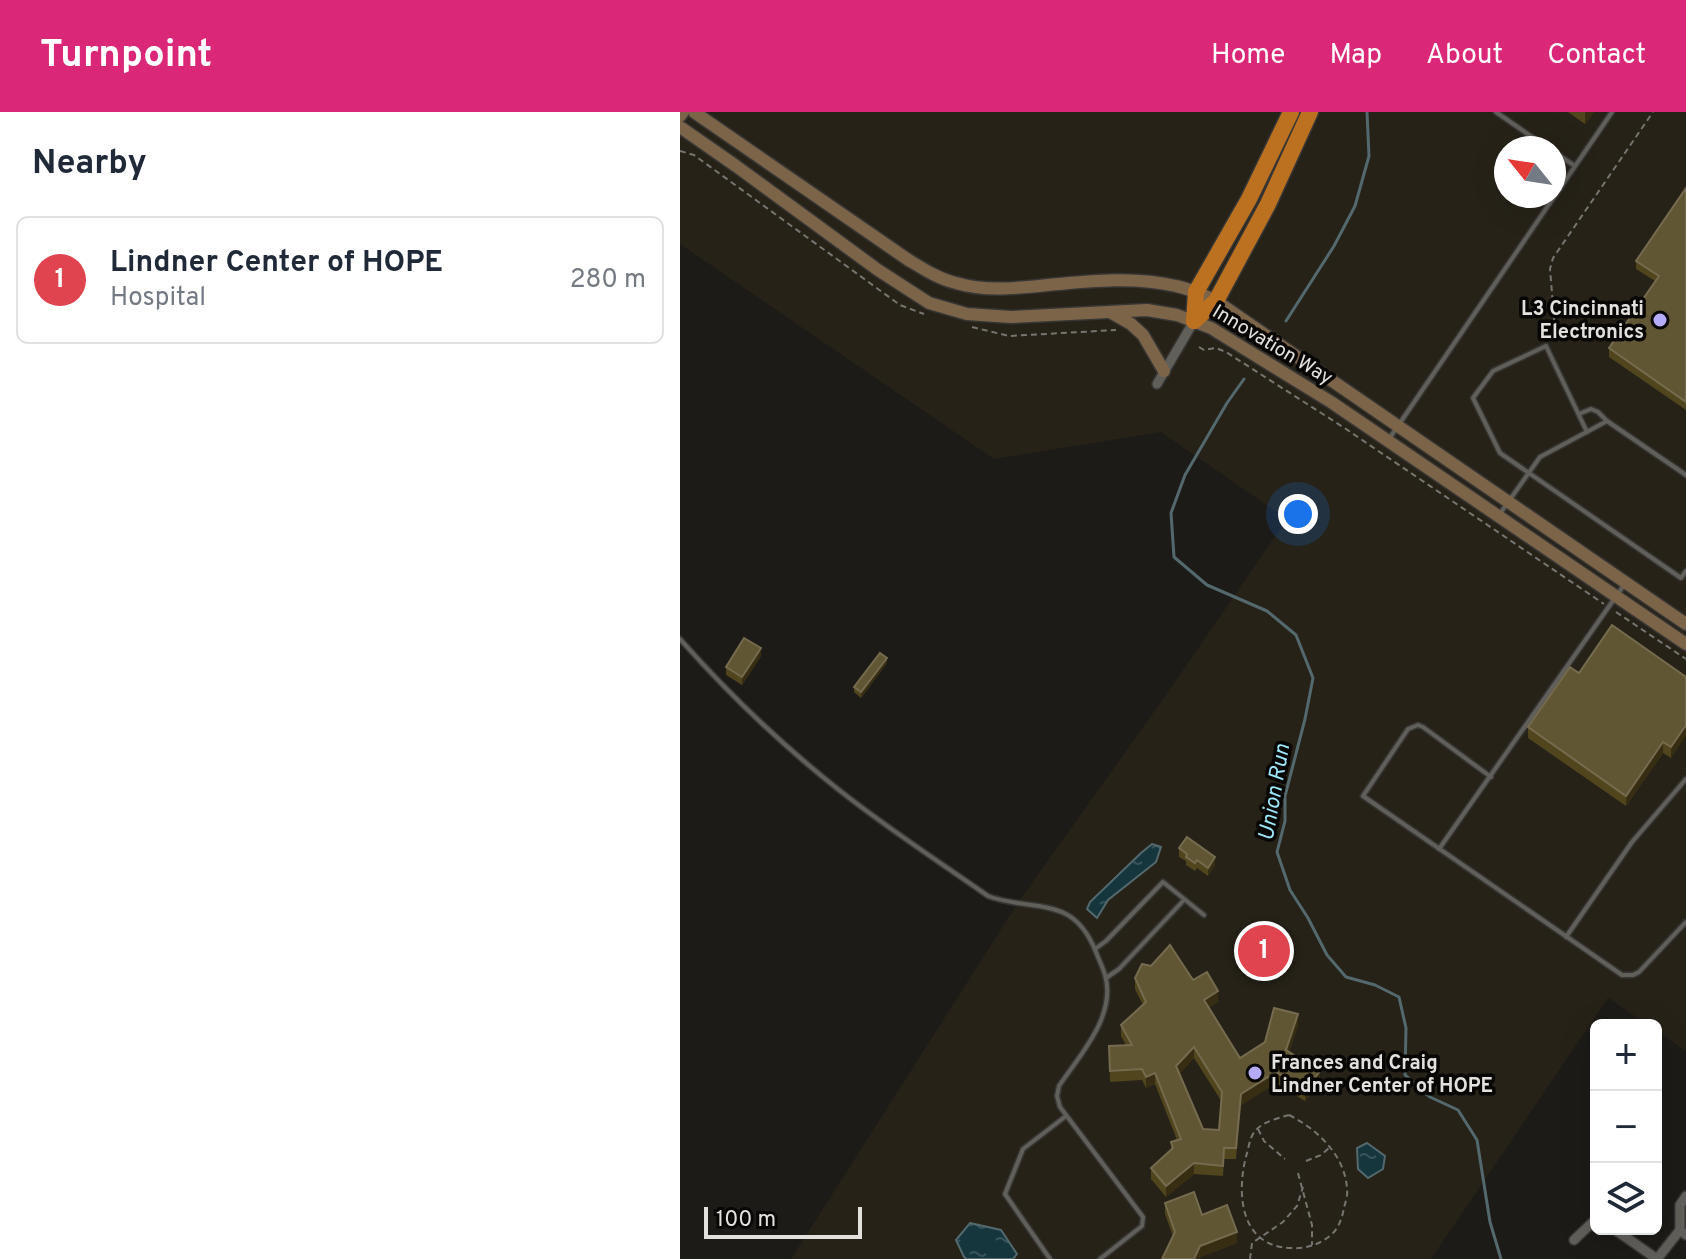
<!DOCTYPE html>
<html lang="en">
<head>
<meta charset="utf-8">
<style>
  :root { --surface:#fff; --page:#f2f2f3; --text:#1f2937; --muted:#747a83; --line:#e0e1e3; --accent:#db2777 }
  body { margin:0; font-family:Overpass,sans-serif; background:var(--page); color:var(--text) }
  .controls { position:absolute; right:24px; bottom:24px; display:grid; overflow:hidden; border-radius:12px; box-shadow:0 8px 32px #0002 }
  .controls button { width:72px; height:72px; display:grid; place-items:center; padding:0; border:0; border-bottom:2px solid var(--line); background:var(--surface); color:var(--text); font:40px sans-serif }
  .compass { position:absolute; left:814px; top:24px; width:72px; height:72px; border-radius:50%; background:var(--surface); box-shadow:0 8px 32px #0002; rotate:300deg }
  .scale { position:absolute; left:24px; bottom:20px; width:158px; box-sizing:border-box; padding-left:8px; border:4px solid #e2e1de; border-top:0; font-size:22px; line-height:28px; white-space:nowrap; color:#e2e1de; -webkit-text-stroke:6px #070605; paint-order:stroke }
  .you { position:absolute; left:618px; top:402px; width:28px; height:28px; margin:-20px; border:6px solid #fff; border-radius:50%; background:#1a73e8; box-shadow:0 0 0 12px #1a73e833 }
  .badge { display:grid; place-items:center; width:52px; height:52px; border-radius:50%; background:var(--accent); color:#fff; font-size:26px; font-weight:700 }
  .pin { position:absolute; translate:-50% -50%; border:4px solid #fff; box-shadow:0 2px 8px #0006 }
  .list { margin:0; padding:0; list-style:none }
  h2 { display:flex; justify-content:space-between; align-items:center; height:104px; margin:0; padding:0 32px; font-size:34px }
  h2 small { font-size:26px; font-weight:400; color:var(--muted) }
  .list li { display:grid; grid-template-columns:52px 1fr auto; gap:24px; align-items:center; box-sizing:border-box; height:128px; margin:0 16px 16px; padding:0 16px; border:2px solid var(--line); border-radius:12px }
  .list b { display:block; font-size:30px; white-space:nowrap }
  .list p { margin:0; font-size:26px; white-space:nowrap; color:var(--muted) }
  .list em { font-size:26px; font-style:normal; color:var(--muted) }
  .icon { flex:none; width:44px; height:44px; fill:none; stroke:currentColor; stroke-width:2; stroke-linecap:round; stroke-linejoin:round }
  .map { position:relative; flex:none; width:1006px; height:1147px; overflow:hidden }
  header { display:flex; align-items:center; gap:48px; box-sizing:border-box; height:112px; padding:0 40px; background:var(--accent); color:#fff }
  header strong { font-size:38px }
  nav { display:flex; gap:44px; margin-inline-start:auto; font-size:28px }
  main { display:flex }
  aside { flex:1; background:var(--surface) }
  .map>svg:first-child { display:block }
</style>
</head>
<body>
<header>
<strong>Turnpoint</strong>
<nav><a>Home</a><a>Map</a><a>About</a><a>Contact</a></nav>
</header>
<main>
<aside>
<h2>Nearby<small></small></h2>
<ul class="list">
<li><span class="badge" style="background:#e0444e">1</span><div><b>Lindner Center of HOPE</b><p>Hospital</p></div><em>280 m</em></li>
</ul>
</aside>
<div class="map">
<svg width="1006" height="1147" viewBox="0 0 1006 1147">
  <defs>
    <pattern id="water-ripples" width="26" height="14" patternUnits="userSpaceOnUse" patternTransform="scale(2)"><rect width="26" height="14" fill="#16363e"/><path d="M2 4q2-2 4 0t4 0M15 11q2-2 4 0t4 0" fill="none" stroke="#385359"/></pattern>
  </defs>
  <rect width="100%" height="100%" fill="#1d1b17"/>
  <path fill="#262218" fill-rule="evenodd" d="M3,0h1003v939l-30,-20v-6h-8l-40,-27 -177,261h-640l226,-355 151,-212 119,-173 -126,-87 -167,27 -314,-215v-128zM826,36h48v48h-48z"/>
  <g fill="url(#water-ripples)" stroke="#53696e" stroke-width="2">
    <path d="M472,732l9,3 -5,15 -48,38 -11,18 -10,-9 3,-7 51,-49z"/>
    <path d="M687,1031l18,13 -2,13 -15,9 -10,-9 -1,-21z"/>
    <path d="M290,1111l31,7 16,24 -4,5h-46l-3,-2 -8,-17z"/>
  </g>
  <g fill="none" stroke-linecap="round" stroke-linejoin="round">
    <g stroke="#53696e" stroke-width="3">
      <path d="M606,209l48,-75 21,-40 14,-50 -2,-44"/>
      <path d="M564,267l-17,24 -42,72 -14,38 3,44 33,28 60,26 29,24 17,43 -8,41 -20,77v25l-8,31 13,38 18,28 19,37 19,22 29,8 24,12 7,31 -1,47 25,22 28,13 19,30 13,82 11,37"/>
    </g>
    <defs>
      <g id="lane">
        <path d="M816,0l52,36"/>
        <path d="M874,40l21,14"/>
        <path d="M899,302l12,-5 7,3 9,9 79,54"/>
        <path d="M907,320l-41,-86 -53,25 -20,27 27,55 181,125 5,-7"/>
        <path d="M709,327l223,-327"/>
        <path d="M819,403l41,-58 67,-36"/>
        <path d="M0,527c48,54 102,106 159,151 48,38 99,71 149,106 25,10 57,7 78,18 15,8 24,23 30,38 3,8 7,16 9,23 12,41 -26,81 -46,111l-2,10 3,11 83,110 -1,9 -42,33"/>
        <path d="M811,665l-68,-50 -5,-2 -10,4 -45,67 259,179h11l6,-3 47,-50"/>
        <path d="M759,737l185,-264"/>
        <path d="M886,825l66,-95 54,-63"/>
        <path d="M415,837l11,-8 57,-59 41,33"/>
        <path d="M426,866l13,-9 65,-69"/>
        <path d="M370,1147l-45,-65 18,-45 43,-33"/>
      </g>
      <g id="street">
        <path d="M477,272l37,-63"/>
        <path d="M1006,1084l-6,9v25l6,5"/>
        <path d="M934,1117l43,30"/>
        <path d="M894,1128l22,-21"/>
        <path d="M977,1147l23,-29"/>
      </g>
      <g id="secondary">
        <path d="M14,0l213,147c15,9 31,20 49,24 30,9 61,5 92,2 41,-4 87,-9 128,1 15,3 27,9 40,15l470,323"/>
        <path d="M0,4l3,-4"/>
        <path d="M0,15l56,39 142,104 51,33 38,11 44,3 136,-7 30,5 34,13 120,74 355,242"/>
        <path d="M430,200l21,12 12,11 21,36"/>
      </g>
      <g id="highway">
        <path d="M514,209l22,-20 52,-97 42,-92"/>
        <path d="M514,209l2,-29 53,-93 42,-87"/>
      </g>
    </defs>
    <use href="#lane" stroke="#373634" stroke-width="7"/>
    <use href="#street" stroke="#373634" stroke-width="12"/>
    <use href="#secondary" stroke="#373634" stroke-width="15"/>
    <use href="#highway" stroke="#373634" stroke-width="19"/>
    <g stroke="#777572" stroke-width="2" stroke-dasharray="6 4" stroke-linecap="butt">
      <path d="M0,39l14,4 206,150 24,9"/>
      <path d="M292,215l37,9 107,-6"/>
      <path d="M876,229l-6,-72 3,-11 100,-146"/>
      <path d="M519,235l5,3 12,-2 10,4 117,75 261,177"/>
      <path d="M936,500l70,47"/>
      <path d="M609,1003c28,14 57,41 58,75 1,6 -2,13 -3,18 -2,10 -5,20 -13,27 -12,10 -26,14 -40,13 -52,-1 -55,-57 -44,-95 2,-7 3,-17 9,-23 7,-8 22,-12 33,-15z"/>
      <path d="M578,1017l6,12 21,18"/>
      <path d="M626,1049l15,-6 8,-7"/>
      <path d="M618,1061l14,52v20"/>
      <path d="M570,1147l2,-16 31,-21 14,-16 6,-19"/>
    </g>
    <use href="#lane" stroke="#615f5a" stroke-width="4"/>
    <use href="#street" stroke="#615f5a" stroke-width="9"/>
    <use href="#secondary" stroke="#7c6449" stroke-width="12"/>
    <use href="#highway" stroke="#bc7120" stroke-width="16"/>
  </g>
  <g fill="#51451e" fill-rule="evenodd">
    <path d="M888,0h26l-9,12z"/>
    <path d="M1006,76v222l-77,-53v-9l46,-67 -19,-12v-8z"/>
    <path d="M81,544l-19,29 -16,-10v-8z"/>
    <path d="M207,551l-26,35 -7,-6v-5z"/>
    <path d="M899,561l107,4 -15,81 -8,-5 -37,53 -98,-68v-11z"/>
    <path d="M499,736l36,17 -7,11 -11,-8 -2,3 -9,-6v-4l-7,-4z"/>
    <path d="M455,866l58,2 25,22 -9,5 31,51 58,-33 -9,27 31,29 -15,20 -29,-18 -35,22 -5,54h-12l-1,17 -29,-2 -28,23 -15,-18v-11l20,-18v-8l6,-2 -22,-56 -9,4 -4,-8 -32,2 -1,-36 17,-1 -5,-9v-11l22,-20 -8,-16zM514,946l28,44 -3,28 -16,-1 -24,-55z"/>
    <path d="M485,1091l37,12 35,28 -37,14 -27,-21 -8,-22z"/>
  </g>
  <g fill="#362d13">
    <path d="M906,0h8l-9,12v-11z"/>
    <path d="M81,536v8l-19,29v-8z"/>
    <path d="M207,546v5l-26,35v-6z"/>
    <path d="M1006,613v11l-15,22v-11z"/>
    <path d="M983,630v11l-37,53v-10z"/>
    <path d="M535,745v8l-7,11v-8z"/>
    <path d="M538,879v11l-14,8v-10z"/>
    <path d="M618,902v11l-12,36v-11z"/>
    <path d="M514,935v11l-18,19v-11z"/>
    <path d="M640,959v10l-15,20v-11z"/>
    <path d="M596,960v11l-35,22 -5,54 5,-65z"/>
    <path d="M475,961v11l-9,4v-11z"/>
    <path d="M514,1051v11l-28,23v-11z"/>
    <path d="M557,1120v11l-37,14 -1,2h-5l6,-13z"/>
  </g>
  <g fill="#615633" stroke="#756b4e" stroke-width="2" fill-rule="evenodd">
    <path d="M1006,76v214l-77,-54 50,-72 -23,-15z"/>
    <path d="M932,513l74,52v48l-15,22 -8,-5 -37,54 -98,-69 42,-60 9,6z"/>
    <path d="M64,526l17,10 -19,29 -16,-10z"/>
    <path d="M200,541l7,5 -26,34 -7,-5z"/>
    <path d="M507,725l28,20 -7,11 -11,-8 -2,3 -9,-6 1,-3 -8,-6z"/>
    <path d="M490,833l23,35 14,-8 11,19 -14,9 36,58 25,-16 9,-34 24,6 -12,36 34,21 -15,19 -29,-18 -35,22 -5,54h-12l-1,18 -29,-3 -28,23 -15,-18 22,-20 -2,-6 10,-3 -26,-66 -9,4 -4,-8 -32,2 -1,-25 23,-1 -11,-20 25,-23 -11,-24 7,-14 9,2zM514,935l28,45 -3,38 -16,-1 -27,-63z"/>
    <path d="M514,1080l8,23 25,-10 10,27 -37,14 -6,13h-32l13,-27 -10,-29z"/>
  </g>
  <g fill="#b6abf8" stroke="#070605" stroke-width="3">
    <circle cx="980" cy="208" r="8"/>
    <circle cx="575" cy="961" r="8"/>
  </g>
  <g text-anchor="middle" stroke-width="7" stroke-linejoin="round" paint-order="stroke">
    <g font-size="20" font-weight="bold" fill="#e2e1de" stroke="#070605" text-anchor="end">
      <text x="964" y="203">L3 Cincinnati<tspan x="964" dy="23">Electronics</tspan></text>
      <text x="591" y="957" text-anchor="start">Frances and Craig<tspan x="591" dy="23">Lindner Center of HOPE</tspan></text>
    </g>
    <g font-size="20" fill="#e2e1de" stroke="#070605">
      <text transform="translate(593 232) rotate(31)" y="7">Innovation Way</text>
    </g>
    <g font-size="22" font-style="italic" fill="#9de7fa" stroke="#070605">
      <text transform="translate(593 680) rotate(-80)" y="8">Union Run</text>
    </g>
  </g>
</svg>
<div class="controls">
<button>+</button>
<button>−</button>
<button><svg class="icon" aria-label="layers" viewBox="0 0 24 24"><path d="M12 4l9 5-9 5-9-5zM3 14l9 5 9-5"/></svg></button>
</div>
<svg class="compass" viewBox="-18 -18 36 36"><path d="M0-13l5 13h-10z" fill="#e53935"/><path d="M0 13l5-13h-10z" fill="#747a83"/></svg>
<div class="scale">100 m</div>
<div class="you"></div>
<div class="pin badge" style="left:584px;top:839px;background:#e0444e">1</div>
</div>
</main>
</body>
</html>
